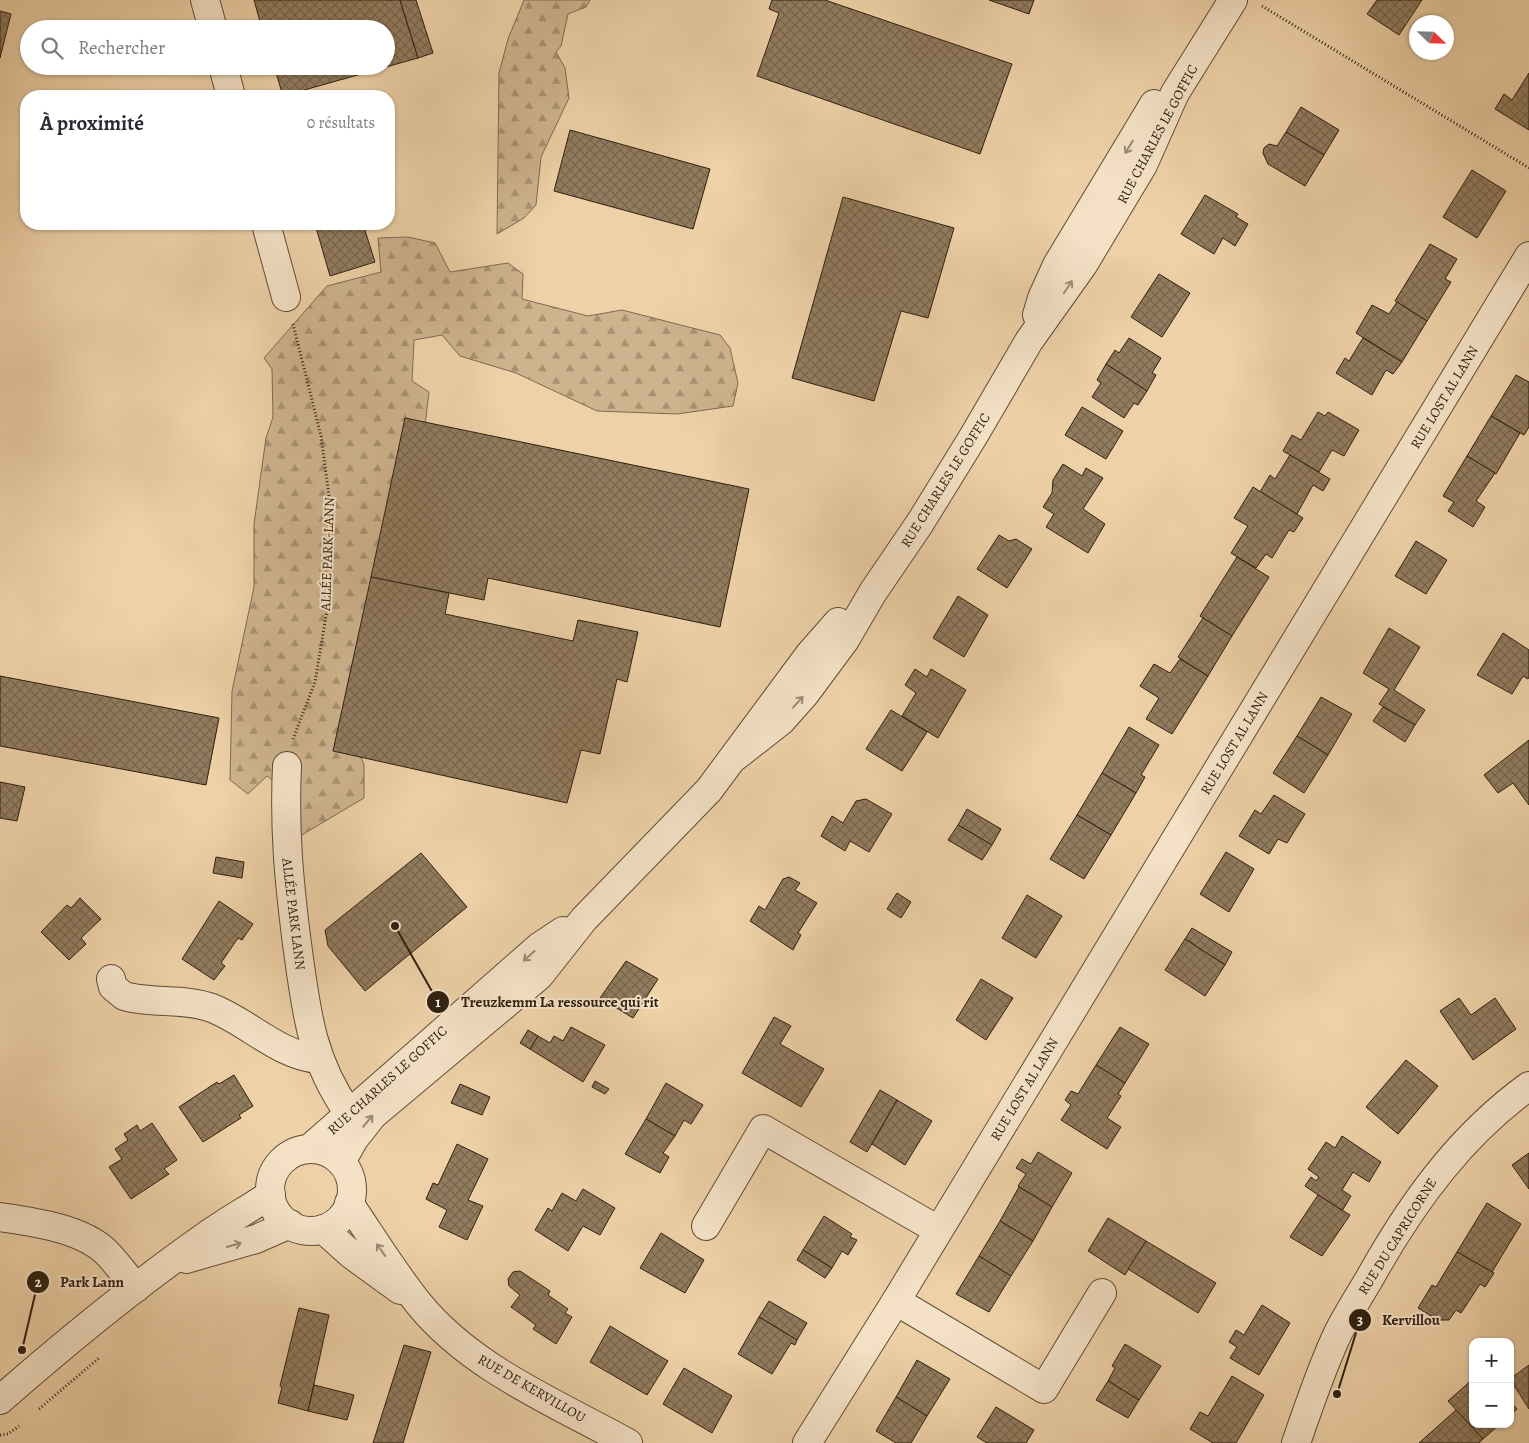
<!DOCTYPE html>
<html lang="fr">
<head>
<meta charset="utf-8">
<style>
  :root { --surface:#fff; --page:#f2f2f3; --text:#2b2b33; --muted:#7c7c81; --line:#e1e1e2 }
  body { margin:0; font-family:Alegreya,serif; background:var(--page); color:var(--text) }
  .controls { position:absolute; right:15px; bottom:15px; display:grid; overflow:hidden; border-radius:10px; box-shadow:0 1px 4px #0004 }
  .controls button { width:45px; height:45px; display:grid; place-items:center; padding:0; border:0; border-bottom:1px solid var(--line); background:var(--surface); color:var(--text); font:25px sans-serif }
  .compass { position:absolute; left:1409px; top:15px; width:45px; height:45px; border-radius:50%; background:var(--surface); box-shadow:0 1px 4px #0004; rotate:113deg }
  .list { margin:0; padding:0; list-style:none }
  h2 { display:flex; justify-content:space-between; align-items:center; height:65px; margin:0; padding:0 20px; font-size:21px }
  h2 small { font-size:16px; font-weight:400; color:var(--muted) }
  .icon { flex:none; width:28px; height:28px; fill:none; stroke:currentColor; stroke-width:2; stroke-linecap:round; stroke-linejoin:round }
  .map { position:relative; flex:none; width:1529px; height:1443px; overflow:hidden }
  .search { position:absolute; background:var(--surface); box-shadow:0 1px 4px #0004; left:20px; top:20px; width:375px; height:55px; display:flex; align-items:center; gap:12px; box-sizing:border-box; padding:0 18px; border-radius:28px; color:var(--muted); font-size:19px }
  .panel { position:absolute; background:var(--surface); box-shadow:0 1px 4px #0004; left:20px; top:90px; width:375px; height:140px; border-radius:20px }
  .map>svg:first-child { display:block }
</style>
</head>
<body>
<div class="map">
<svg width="1529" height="1443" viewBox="0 0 1529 1443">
  <defs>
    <pattern id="forest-firs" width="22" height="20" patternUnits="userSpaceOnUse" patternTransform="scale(1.25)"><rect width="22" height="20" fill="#ceb38e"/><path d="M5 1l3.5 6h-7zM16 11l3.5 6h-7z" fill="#a89173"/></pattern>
    <pattern id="building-cross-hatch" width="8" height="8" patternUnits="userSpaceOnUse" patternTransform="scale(1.25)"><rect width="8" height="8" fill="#927c5f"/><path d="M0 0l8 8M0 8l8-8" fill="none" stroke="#78654d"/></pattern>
  </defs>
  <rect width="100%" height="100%" fill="#eed1a7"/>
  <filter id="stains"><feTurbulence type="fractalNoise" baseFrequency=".004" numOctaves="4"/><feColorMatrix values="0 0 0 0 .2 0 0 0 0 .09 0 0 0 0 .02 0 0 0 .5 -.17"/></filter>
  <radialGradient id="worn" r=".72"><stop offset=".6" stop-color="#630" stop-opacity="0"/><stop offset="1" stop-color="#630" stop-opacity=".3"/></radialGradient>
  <g fill="url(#forest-firs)" stroke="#7e6a50">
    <path d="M524,0h66l-4,7 -18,7 -7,32 -5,6 9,16 4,30 -28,59 -5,48 -12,13 -27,16 2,-161 9,-34z"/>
    <path d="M408,237l27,6 15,29 58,-9 15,11 -1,25 66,17 34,-6 98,25 10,13 8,35 -5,23 -56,8 -80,-3 -81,-38 -56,-17 -18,-21 -28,5 -2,41 17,11 -8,68 -27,98 -42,179 12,27v34l-69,41 -3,-42 -25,-21 -19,18 -18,-14 2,-89 22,-104v-63l12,-86 7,-21 -1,-48 -8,-11 63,-72 54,-14 -3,-34z"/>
  </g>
  <g fill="url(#building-cross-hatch)" stroke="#2f2011">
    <path d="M254,0h146l18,58 -135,38 -9,-30h112v-37h-124z"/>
    <path d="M400,0h16l17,53 -15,5z"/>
    <path d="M772,0h53l187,64 -32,90 -223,-78 22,-63 -10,-4z"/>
    <path d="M989,0h45l-5,14z"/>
    <path d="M1377,0h45l-23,35 -32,-21z"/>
    <path d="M0,11l11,3 -11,44z"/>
    <path d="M1529,73v57l-34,-21 9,-15 8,6z"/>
    <path d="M1301,107l38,23 -15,25 -38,-23z"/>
    <path d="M570,130l140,39 -17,60 -139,-38z"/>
    <path d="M1286,132l38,23 -19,31 -37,-22 -5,-11 1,-5 5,-4 8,2z"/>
    <path d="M1472,170l34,21 -29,47 -34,-21z"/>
    <path d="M1205,195l33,19 -2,3 12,7 -13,22 -12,-8 -9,16 -33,-20z"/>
    <path d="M843,197l111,31 -26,90 -27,-7 -27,90 -82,-23z"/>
    <path d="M315,224h48l12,38 -45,14z"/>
    <path d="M1430,244l27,15 -12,20 6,3 -24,39 -32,-20z"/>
    <path d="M1159,274l31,19 -28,44 -31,-20z"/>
    <path d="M1397,302l30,19 -25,41 -46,-29 16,-28 17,9z"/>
    <path d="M1129,338l32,20 -9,15 4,2 -9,16 -41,-27 9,-14 4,3z"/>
    <path d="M1363,338l39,24 -9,12 -7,-4 -14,25 -36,-22 9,-15 4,3z"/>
    <path d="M1106,364l41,27 -9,14 -4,-2 -10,15 -32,-21 9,-14 -4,-3z"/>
    <path d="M1516,375l13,7v45l-5,8 -33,-19z"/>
    <path d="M1082,407l41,24 -17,28 -41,-24z"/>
    <path d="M1318,412l7,4 3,-4 31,18 -15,26 -12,-6 -13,22 -36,-21 9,-16 9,5z"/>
    <path d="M1491,416l29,17 -24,41 -29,-18z"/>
    <path d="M405,418l344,71 -29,138 -232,-49 -4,22 -113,-23z"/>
    <path d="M1290,455l40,24 -7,12 -10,-6 -16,29 -37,-22 10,-17 5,4z"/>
    <path d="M1467,456l28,17 -19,28 9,6 -12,20 -25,-16 6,-9 -11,-6z"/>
    <path d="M1063,464l19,12 4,-8 17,10 -20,31 22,15 -17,29 -42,-26 8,-13 -11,-7 9,-14 1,-13z"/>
    <path d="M1253,487l50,31 -9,14 -5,-2 -17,28 -6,-4 -10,14 -25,-15 17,-27 -14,-8z"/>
    <path d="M999,535l10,6 7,-2 16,10 -25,39 -30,-19z"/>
    <path d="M1416,541l31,19 -21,34 -31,-18z"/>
    <path d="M1237,557l32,20 -37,59 -32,-20z"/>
    <path d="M371,577l78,16 -4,21 128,27 5,-21 60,12 -11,50 -10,-3 -17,75 -19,-4 -14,53 -234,-52z"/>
    <path d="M958,596l30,19 -24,42 -31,-19z"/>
    <path d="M1203,618l29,18 -24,40 -30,-19z"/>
    <path d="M1389,628l31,19 -26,43 31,20 -10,15 -36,-21 10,-15 -26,-16z"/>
    <path d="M1503,633l26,17v27l-1,2 -5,-3 -11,18 -35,-19z"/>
    <path d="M1180,659l28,17 -36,58 -26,-15 13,-21 -19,-12 14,-22 16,9z"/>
    <path d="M915,669l12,8 4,-8 35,21 -28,48 -36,-22 14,-23 -11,-8z"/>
    <path d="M0,676l219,42 -13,67 -206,-39z"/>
    <path d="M1321,697l31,17 -24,41 -31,-19z"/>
    <path d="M1383,707l32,18 -10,17 -32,-21z"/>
    <path d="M891,710l36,22 -25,39 -36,-22z"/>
    <path d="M1129,727l30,18 -18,30 4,2 -9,16 -34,-20z"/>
    <path d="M1297,736l31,19 -24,38 -31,-20z"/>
    <path d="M1529,740v65l-16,-22 -15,10 -14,-18z"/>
    <path d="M1102,773l34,20 -25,42 -34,-20z"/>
    <path d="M0,782l25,5 -8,34 -17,-3z"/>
    <path d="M1274,795l31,19 -18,29 -9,-4 -9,15 -30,-18 16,-26 6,4z"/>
    <path d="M866,799l26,15 -23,38 -19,-11 -5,10 -24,-15 11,-20 11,7 13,-22z"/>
    <path d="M967,809l34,20 -9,16 -34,-20z"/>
    <path d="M1077,815l34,20 -27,44 -34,-20z"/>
    <path d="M958,825l34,20 -10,15 -34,-20z"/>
    <path d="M1226,852l28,17 -25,43 -29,-18z"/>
    <path d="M421,853l46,54 -102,84 -37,-45 -3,-16z"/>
    <path d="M216,857l28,5 -2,16 -29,-5z"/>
    <path d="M789,877l11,6 -5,7 22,13 -19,30 3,2 -8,15 -43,-29 9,-15 6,4 18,-31z"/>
    <path d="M897,893l14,9 -10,16 -14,-9z"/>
    <path d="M1027,895l35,21 -26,42 -34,-20z"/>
    <path d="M80,898l21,21 -20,19 5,6 -17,16 -28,-28 26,-27 4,3z"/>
    <path d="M219,901l34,23 -11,16 -4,-2 -17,25 4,3 -11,14 -32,-21z"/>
    <path d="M1192,928l40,24 -7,13 -40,-26z"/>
    <path d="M1185,939l40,26 -20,31 -40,-26z"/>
    <path d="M626,961l32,18 -25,39 -33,-20z"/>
    <path d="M981,979l32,19 -27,42 -30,-20z"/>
    <path d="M1459,998l12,17 24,-17 21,31 -43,31 -33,-49z"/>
    <path d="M774,1017l17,9 -11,18 44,25 -23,38 -59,-34z"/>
    <path d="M571,1027l34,18 -22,37 -53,-33 8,-13 12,7 4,-7 9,5z"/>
    <path d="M1120,1027l29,17 -24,39 -29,-18z"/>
    <path d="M528,1030l10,6 -8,13 -10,-6z"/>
    <path d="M1406,1060l32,26 -40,48 -32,-27z"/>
    <path d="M1096,1065l29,18 -7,11 3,2 -14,22 14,9 -14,22 -46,-29 10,-15 -6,-5 6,-9 7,3z"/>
    <path d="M234,1075l19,31 -14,9 2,3 -38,24 -24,-35 38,-25 2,2z"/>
    <path d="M595,1081l14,8 -4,5 -13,-7z"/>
    <path d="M666,1083l37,22 -12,19 -7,-4 -9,16 -29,-17z"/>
    <path d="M460,1084l30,13 -8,18 -31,-12z"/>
    <path d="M880,1090l17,10 -30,52 -17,-10z"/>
    <path d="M897,1100l35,21 -27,44 -33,-21z"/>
    <path d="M646,1119l29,17 -12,17 6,4 -9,16 -35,-19z"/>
    <path d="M152,1123l25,37 -13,9 5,5 -38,25 -22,-32 13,-8 -7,-10 13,-9 -4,-6 13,-9 3,6z"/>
    <path d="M1342,1136l39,26 -12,20 -16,-10 -11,18 9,6 -9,15 -37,-25 6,-9 5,4 3,-4 -11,-8 18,-27 9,6z"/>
    <path d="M457,1144l31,15 -20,41 15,6 -16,34 -28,-13 8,-17 -21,-11 7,-16 5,2z"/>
    <path d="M1038,1152l34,21 -20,34 -34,-21 8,-12 -10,-6 6,-9 9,5z"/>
    <path d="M1529,1153v36l-17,-24z"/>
    <path d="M1019,1187l33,20 -19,34 -33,-20z"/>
    <path d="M583,1189l32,19 -15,27 -17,-9 -15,25 -33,-21 13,-22 4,3 10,-18 14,8z"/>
    <path d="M1318,1195l32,20 -28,41 -32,-19z"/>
    <path d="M1487,1203l34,21 -29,48 -35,-20z"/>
    <path d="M824,1216l28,18 -2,3 7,3 -9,15 -6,-4 -10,17 -29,-18z"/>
    <path d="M1108,1218l38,23 -21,34 -37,-24z"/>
    <path d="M1000,1221l33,20 -22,35 -32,-20z"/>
    <path d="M661,1233l43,27 -19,33 -45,-25z"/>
    <path d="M1146,1241l70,42 -18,30 -70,-44z"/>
    <path d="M803,1250l29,18 -7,10 -28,-18z"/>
    <path d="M1457,1252l37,21 -9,14 -5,-3 -19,29 -5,-3 -7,10h-11l-20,-12 14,-23 4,2z"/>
    <path d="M979,1256l32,20 -22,36 -33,-18z"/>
    <path d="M520,1271l30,20 -2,4 20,14 -3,4 7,4 -16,27 -23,-15 3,-4 -25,-18 9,-12 -11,-9 -1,-7 5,-7z"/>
    <path d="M769,1301l38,22 -10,17 -38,-23z"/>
    <path d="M1262,1305l28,18 -31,52 -29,-17 7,-11 -8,-5 7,-12 8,5z"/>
    <path d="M299,1308l30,7 -21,96 -30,-8 4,-16 -2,-1z"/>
    <path d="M759,1317l38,23 -2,5 -4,-2 -19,31 -34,-20z"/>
    <path d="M610,1326l58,35 -21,34 -57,-33z"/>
    <path d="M1125,1344l36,22 -22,34 -31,-19 7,-13 -3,-2z"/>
    <path d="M404,1345l27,7 -28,91h-30z"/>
    <path d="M917,1360l33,19 -23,37 -31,-19z"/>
    <path d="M1529,1365v44l-19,-30z"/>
    <path d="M684,1368l48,28 -20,37 -49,-29z"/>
    <path d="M1232,1376l32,19 -28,48h-23l-23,-14 10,-17 8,4z"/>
    <path d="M1473,1379v45h27l-17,15 -35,-38z"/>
    <path d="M1108,1381l31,19 -11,18 -32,-18z"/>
    <path d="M314,1385l40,10 -7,25 -39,-9z"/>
    <path d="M896,1397l31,19 -16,27h-15l-20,-12z"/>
    <path d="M1510,1401l7,8 -7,6z"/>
    <path d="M996,1407l38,23 -8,13h-39l-10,-6z"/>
    <path d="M1456,1410l27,29 -4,4h-60z"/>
  </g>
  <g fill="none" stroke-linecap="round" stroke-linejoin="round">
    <defs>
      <g id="minor">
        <path d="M205,0l8,29"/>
        <path d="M223,66l8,30"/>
        <path d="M266,224l20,73"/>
        <path d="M1037,315l5,-17 15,-33 97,-161"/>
        <path d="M735,757l46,-36 24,-27 40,-54 28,-48 47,-69 53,-86 56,-96 54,-76 60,-100 32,-72 58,-93"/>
        <path d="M287,766c-3,64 2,115 10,178 9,64 13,114 51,168"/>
        <path d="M111,979l2,8 11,9c28,8 60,2 88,12 36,14 66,47 106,51"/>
        <path d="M309,1149l230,-202 24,-16"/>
        <circle cx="311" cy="1190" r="41"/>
        <path d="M341,1162l13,-23 19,-24 166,-139 45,-57 125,-129 100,-135 29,-33"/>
        <path d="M349,1203c23,34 45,70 70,101 53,65 137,99 209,139"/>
        <path d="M0,1217c33,5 81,11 106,35 11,11 20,24 30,36"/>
        <path d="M706,1226l57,-97 175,101"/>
        <path d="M323,1229l29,26 48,35"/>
        <path d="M186,1259l70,-20 34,-15"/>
        <path d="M896,1301l148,88 58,-96"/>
        <path d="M0,1400c65,-57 132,-112 203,-162 22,-16 46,-29 68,-44"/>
        <path d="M807,1443l89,-142 633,-1045"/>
        <path d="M1296,1443c13,-37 25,-74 42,-110 11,-22 26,-44 38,-66 40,-70 87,-133 153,-181"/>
      </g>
    </defs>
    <use href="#minor" stroke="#5f4c36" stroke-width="30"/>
    <g stroke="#2f2011" stroke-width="3" stroke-dasharray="1 2.5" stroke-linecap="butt">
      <path d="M1262,6l267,162"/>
      <path d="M293,324l28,112 10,75 -3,93 -13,78 -22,57"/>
      <path d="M39,1409l60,-51"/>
      <path d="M0,1435l8,-1 11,-8"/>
    </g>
    <use href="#minor" stroke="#f4e1c6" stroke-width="28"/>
  </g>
  <defs><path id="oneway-shaft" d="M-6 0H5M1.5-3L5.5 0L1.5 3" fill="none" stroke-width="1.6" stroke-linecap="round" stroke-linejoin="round" transform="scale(1.25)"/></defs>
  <g stroke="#9b8a75">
    <use href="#oneway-shaft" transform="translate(1129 147) rotate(121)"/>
    <use href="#oneway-shaft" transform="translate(1068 287) rotate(-56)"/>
    <use href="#oneway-shaft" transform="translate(798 702) rotate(-48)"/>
    <use href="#oneway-shaft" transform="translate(529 956) rotate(139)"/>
    <use href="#oneway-shaft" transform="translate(368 1121) rotate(-50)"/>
    <use href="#oneway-shaft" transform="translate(234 1245) rotate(-16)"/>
    <use href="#oneway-shaft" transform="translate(381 1250) rotate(-125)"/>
  </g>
  <g text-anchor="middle" stroke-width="4" stroke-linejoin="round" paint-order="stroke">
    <g font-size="14" fill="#2f2011" stroke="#f4e1c6">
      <text transform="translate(1157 134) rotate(-62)" y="5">RUE CHARLES LE GOFFIC</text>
      <text transform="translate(1444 397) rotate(-59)" y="5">RUE LOST AL LANN</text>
      <text transform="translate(945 480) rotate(-58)" y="5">RUE CHARLES LE GOFFIC</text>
      <text transform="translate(327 554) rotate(-88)" y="5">ALLÉE PARK-LANN</text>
      <text transform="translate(1234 743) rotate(-59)" y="5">RUE LOST AL LANN</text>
      <text transform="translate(294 914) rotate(83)" y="5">ALLÉE PARK LANN</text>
      <text transform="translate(387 1080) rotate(-42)" y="5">RUE CHARLES LE GOFFIC</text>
      <text transform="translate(1024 1089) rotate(-59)" y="5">RUE LOST AL LANN</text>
      <text transform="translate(1397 1236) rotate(-58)" y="5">RUE DU CAPRICORNE</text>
      <text transform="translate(532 1388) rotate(30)" y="5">RUE DE KERVILLOU</text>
    </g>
  </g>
  <path fill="none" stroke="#2f2011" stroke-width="2" d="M395 926L438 1002M22 1350L38 1282M1337 1394L1360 1320"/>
  <g fill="#2f2011" stroke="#f4e1c6" stroke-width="2">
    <circle cx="395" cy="926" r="5"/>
    <circle cx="22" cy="1350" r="5"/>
    <circle cx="1337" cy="1394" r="5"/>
    <circle cx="438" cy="1002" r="12"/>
    <circle cx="38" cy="1282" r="12"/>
    <circle cx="1360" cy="1320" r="12"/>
  </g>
  <g font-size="15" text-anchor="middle" font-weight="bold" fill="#fff">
    <text x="438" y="1007">1</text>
    <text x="38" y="1287">2</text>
    <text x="1360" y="1325">3</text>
  </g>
  <g font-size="15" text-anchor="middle" font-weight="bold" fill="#2f2011" stroke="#f4e1c6" stroke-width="4" stroke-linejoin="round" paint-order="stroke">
    <text x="560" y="1007">Treuzkemm La ressource qui rit</text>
    <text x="92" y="1287">Park Lann</text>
    <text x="1411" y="1325">Kervillou</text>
  </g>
  <rect width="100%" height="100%" filter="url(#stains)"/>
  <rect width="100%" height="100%" fill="url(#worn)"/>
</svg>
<div class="controls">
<button>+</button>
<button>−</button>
</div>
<svg class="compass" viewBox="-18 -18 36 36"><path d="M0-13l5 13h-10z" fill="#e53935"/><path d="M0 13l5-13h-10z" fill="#7c7c81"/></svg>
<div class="search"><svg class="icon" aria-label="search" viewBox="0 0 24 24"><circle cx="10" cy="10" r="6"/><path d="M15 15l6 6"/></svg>Rechercher</div>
<section class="panel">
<h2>À proximité<small>0 résultats</small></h2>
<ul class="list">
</ul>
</section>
</div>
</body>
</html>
